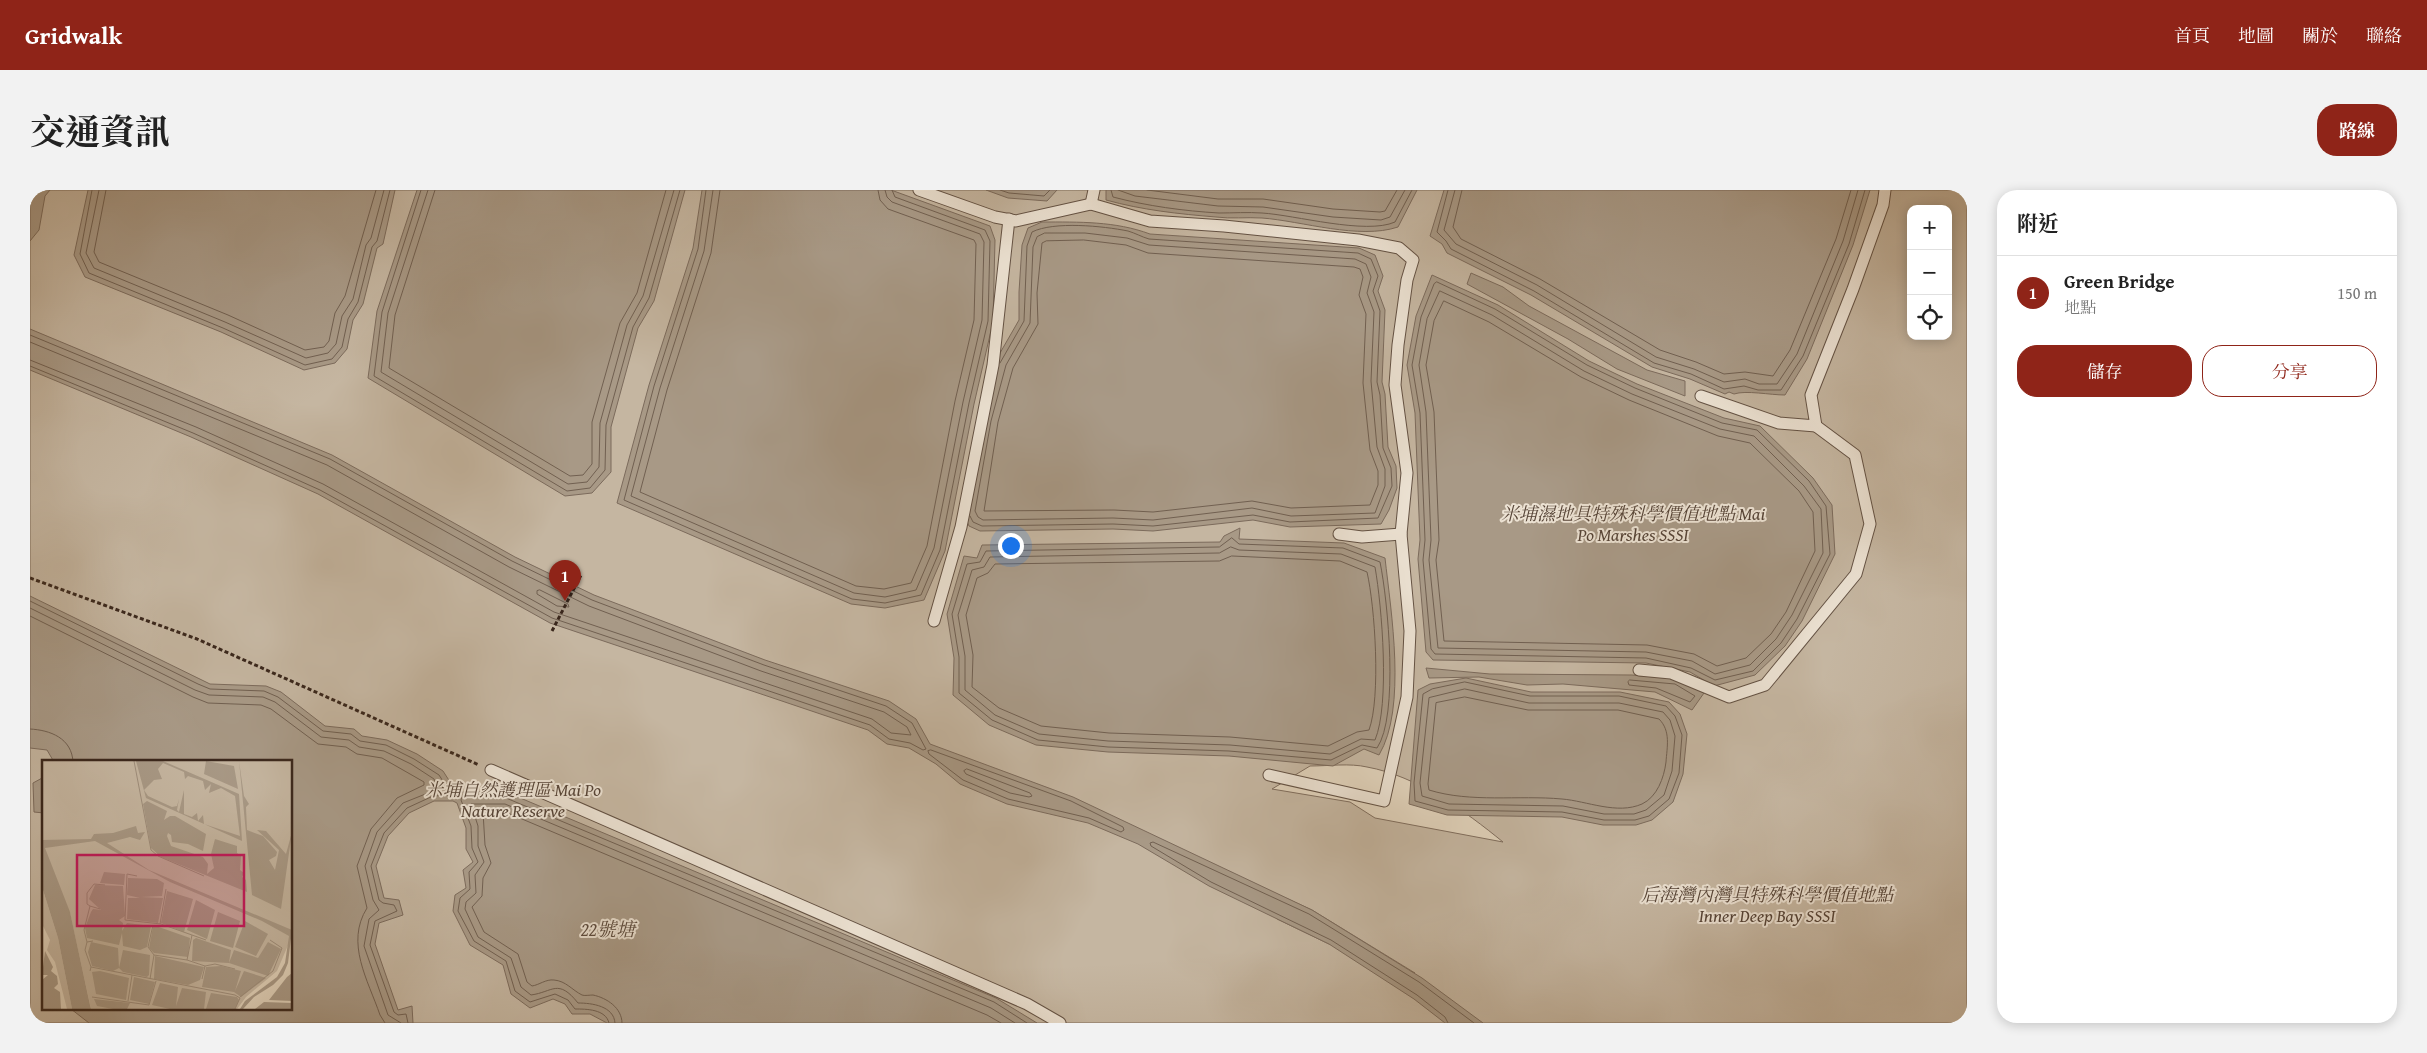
<!DOCTYPE html>
<html lang="zh-TW">
<head>
<meta charset="utf-8">
<style>
  :root { --surface:#fff; --page:#f2f2f2; --text:#222; --muted:#767676; --line:#e0e0e0; --accent:#8f2418 }
  body { margin:0; font-family:"Gentium Book Plus","Noto Serif TC",serif; background:var(--page); color:var(--text) }
  .controls { position:absolute; right:15px; top:15px; display:grid; overflow:hidden; border-radius:10px; box-shadow:0 2px 12px #0003 }
  .controls button { width:45px; height:45px; display:grid; place-items:center; padding:0; border:0; border-bottom:1px solid var(--line); background:var(--surface); color:var(--text); font:25px sans-serif }
  .you { position:absolute; left:980px; top:355px; width:18px; height:18px; margin:-12px; border:4px solid #fff; border-radius:50%; background:#1a73e8; box-shadow:0 0 0 8px #1a73e833 }
  .badge { display:grid; place-items:center; width:32px; height:32px; border-radius:50%; background:var(--accent); color:#fff; font-size:16px; font-weight:700 }
  .pin { position:absolute; translate:-50% -41px; filter:drop-shadow(0 1px 2px #0008) }
  .pin::after { content:''; position:absolute; top:26px; width:18px; height:15px; background:inherit; clip-path:polygon(0 0,100% 0,50% 100%) }
  .list { margin:0; padding:0; list-style:none }
  h2 { display:flex; justify-content:space-between; align-items:center; height:65px; margin:0; padding:0 20px; font-size:21px }
  h2 small { font-size:16px; font-weight:400; color:var(--muted) }
  .list li { display:grid; grid-template-columns:32px 1fr auto; gap:15px; align-items:center; box-sizing:border-box; height:75px; padding:0 20px; border-top:1px solid var(--line) }
  .list b { display:block; font-size:19px; white-space:nowrap }
  .list p { margin:0; font-size:16px; white-space:nowrap; color:var(--muted) }
  .list em { font-size:16px; font-style:normal; color:var(--muted) }
  .actions { display:flex; gap:10px; padding:15px 20px }
  .actions a { flex:1; padding:11px 0; border:1px solid var(--accent); border-radius:20px; text-align:center; font-size:18px; color:var(--accent) }
  .actions .main { background:var(--accent); color:#fff }
  .icon { flex:none; width:28px; height:28px; fill:none; stroke:currentColor; stroke-width:2; stroke-linecap:round; stroke-linejoin:round }
  .map { position:relative; flex:none; width:1937px; height:833px; overflow:hidden; border-radius:20px }
  header { display:flex; align-items:center; gap:30px; box-sizing:border-box; height:70px; padding:0 25px; background:var(--accent); color:#fff }
  header strong { font-size:24px }
  nav { display:flex; gap:28px; margin-inline-start:auto; font-size:18px }
  .intro { display:flex; align-items:center; justify-content:space-between; box-sizing:border-box; height:120px; padding:0 30px }
  h1 { margin:0; font-size:35px }
  .button { padding:12px 22px; border-radius:20px; background:var(--accent); color:#fff; font-size:18px; font-weight:700 }
  main { display:flex; gap:30px; padding:0 30px }
  aside { flex:1; background:var(--surface); border-radius:20px; box-shadow:0 2px 12px #0003 }
  .map>svg:first-child { display:block }
</style>
</head>
<body>
<header>
<strong>Gridwalk</strong>
<nav><a>首頁</a><a>地圖</a><a>關於</a><a>聯絡</a></nav>
</header>
<div class="intro"><h1>交通資訊</h1><a class="button">路線</a></div>
<main>
<div class="map">
<svg width="1937" height="833" viewBox="0 0 1937 833">
  <rect width="100%" height="100%" fill="#e1d3bc"/>
  <filter id="stains"><feTurbulence type="fractalNoise" baseFrequency=".004" numOctaves="4"/><feColorMatrix values="0 0 0 0 .2 0 0 0 0 .09 0 0 0 0 .02 0 0 0 .5 -.17"/></filter>
  <radialGradient id="worn" r=".72"><stop offset=".6" stop-color="#630" stop-opacity="0"/><stop offset="1" stop-color="#630" stop-opacity=".3"/></radialGradient>
  <path fill="#c5b6a1" stroke="#806e5e" fill-rule="evenodd" d="M0,0h1937v833h-1937zM1881,19h37v127h-37zM14,572h247v247h-247zM1280,576c18,0 40,-3 57,1 50,9 98,44 136,75l-128,-24 -25,-16 -78,-13zM1216,690l66,30 103,63 -86,-29 -52,-25z"/>
  <g fill="#a89986" stroke="#7c6b5c">
    <path d="M0,0h20l-5,6 -6,34 -9,11z"/>
    <path d="M58,0h307l-12,54 -6,4 -14,56 -10,16 -6,29 -12,14 -31,7 -83,-38 -136,-55 -11,-22z"/>
    <path d="M387,0h268l-31,111 -16,27 -27,99v45l-19,21 -27,3 -197,-118 9,-67z"/>
    <path d="M672,0h189l99,36 5,14 -2,82 -19,82 -29,147 -21,49 -39,8 -34,-4 -234,-101 32,-118 44,-137z"/>
    <path d="M956,0h71l-10,11 -39,-3z"/>
    <path d="M1076,0h311l-19,37c-39,13 -96,-6 -136,-9 -16,-1 -31,1 -46,-1 -37,-3 -74,-7 -110,-17z"/>
    <path d="M1414,0h426l-17,55 -46,114 -22,36c-15,0 -39,-5 -51,-1l-5,-2 -4,2 -35,-15 -38,-12 -121,-72 -84,-42 -5,-9 -12,-8z"/>
    <path d="M1012,32c37,0 73,-1 108,12l209,14 16,7 8,21 -5,15 7,19 -3,72 3,12 3,53 8,19 1,22 -8,22 -8,14 -91,3 -37,-7 -100,11 -40,-2 -133,2 -11,-5 -6,-14 33,-152 23,-40v-28l3,-47 6,-17z"/>
    <path d="M1441,83l32,14 26,19 118,64 38,11v15l-68,-27 -49,-30 -101,-55z"/>
    <path d="M1402,85l66,30 91,56 48,23 87,34 36,8 53,52 19,27 3,49 -33,67 -17,25 -30,29 -41,11 -24,-14 -44,-9 -213,-3 -7,-8 -8,-93 2,-19 -5,-127 -8,-48 9,-49z"/>
    <path d="M0,139l302,126 183,102 79,38 171,65 124,41 27,18 14,25 143,53 239,113 110,68 61,45h-38l-31,-24 -85,-55 -120,-58 -71,-42 -50,-21 -81,-19 -47,-20 -24,-20 -27,-16 -22,-4 -19,-14 -318,-107 -232,-129 -127,-57 -161,-67z"/>
    <path d="M1210,338l-1,11 105,4 41,15c6,54 22,150 -6,197l-15,-6 -31,17 -104,-10 -121,-4 -72,-7 -47,-20 -36,-30 1,-37 -7,-44 17,-58 13,2 5,-13 238,-3 4,-6z"/>
    <path d="M0,406l180,88 56,2 15,6 44,34 29,3 8,7 25,4 30,14 26,17 9,14 9,7h45l490,206 41,25h-430l-17,-9h-18l-7,-10 -12,-5 -23,9 -19,-14 -8,-29 -33,-20 -17,-34 2,-16 11,-7 -3,-18 10,-8 -7,-13v-21l-9,-25 -4,-2h-19l-25,12 -21,23 -12,30 8,32 15,2 4,15 -24,8 -4,21 23,66 14,-4 1,17h-324l-18,-14h220v-247h-237l-7,-12 -17,-2z"/>
    <path d="M1396,478l64,6 142,1 45,4 27,14 -12,17 -37,-18 -92,-8 -36,1 -48,-8 -50,1z"/>
    <path d="M1436,488l65,14h89l49,10 11,12 7,20 -4,40 -10,28 -21,18 -16,5h-33l-41,-8 -115,-2 -38,-11 9,-114 12,-6z"/>
    <path d="M14,587v36l-10,-1 -1,-29z"/>
  </g>
  <g fill="none" stroke-linecap="round" stroke-linejoin="round">
    <g stroke="#716051" stroke-width="1">
      <path d="M62,0l-12,64 9,19 134,55 82,37 27,-6 10,-12 6,-28 10,-17 14,-55 5,-6 13,-51"/>
      <path d="M69,0l-13,63 8,15 131,54 81,36 22,-5 8,-9 6,-28 11,-17 13,-54 5,-7 13,-48"/>
      <path d="M76,0l-12,62 5,10 129,53 77,35 19,-3 5,-6 6,-28 10,-17 31,-106"/>
      <path d="M391,0l-39,122 -8,64 193,115 23,-3 15,-18 1,-45 27,-98 16,-29 31,-108"/>
      <path d="M398,0l-40,123 -7,59 187,112 19,-2 12,-15 1,-44 27,-98 16,-29 31,-106"/>
      <path d="M405,0l-40,125 -6,53 181,108 13,-1 9,-11v-42l28,-99 17,-30 29,-103"/>
      <path d="M676,0l-8,59 -44,137 -30,114 228,99 33,4 36,-8 19,-45 29,-147 19,-82 2,-80 -5,-11 -90,-33 -3,-7"/>
      <path d="M683,0l-9,61 -44,137 -29,108 223,97 31,4 31,-7 18,-42 29,-146 19,-82 2,-78 -4,-8 -88,-32 -5,-5 -2,-7"/>
      <path d="M690,0l-9,63 -44,137 -27,102 216,94 28,3 27,-6 16,-37 28,-145 19,-81 2,-76 -2,-4 -86,-31 -8,-9 -2,-10"/>
      <path d="M970,0l9,3 35,3 6,-6"/>
      <path d="M1081,0l2,7c34,9 71,14 106,16 14,0 29,-1 43,0 33,2 104,22 133,9l17,-32"/>
      <path d="M1088,0l17,6 83,10 45,1 70,10 48,3 9,-3 15,-27"/>
      <path d="M1117,0l71,9h45l70,10 47,3 5,-1 12,-21"/>
      <path d="M1418,0l-11,42 9,9 5,8 83,42 120,72 37,11 33,15 20,-3 14,4h23l22,-34 46,-112 16,-54"/>
      <path d="M1425,0l-11,40 12,14 81,41 119,72 38,12 30,13 21,-3 14,5h18l20,-30 46,-113 15,-51"/>
      <path d="M1432,0l-9,37 8,12 79,40 120,71 36,12 28,12 21,-2 28,4 17,-26 46,-111 15,-49"/>
      <path d="M1015,43h40l42,5 22,7 206,14 11,5 5,13 -4,16 7,19 -3,69 6,66 8,22v17l-10,27 -84,3 -39,-8 -99,12 -40,-2 -130,2 -5,-3 -3,-6 16,-90 15,-56 24,-42 3,-76 4,-10z"/>
      <path d="M1054,50l42,5 22,8 206,14 6,2 3,8 -4,18 7,19 -3,69 7,67 8,21v14l-8,20 -79,3 -39,-7 -99,11 -39,-2 -130,1 14,-89 15,-54 25,-44 -1,-31 5,-50 4,-2z"/>
      <path d="M1407,92l58,27 92,56 48,23 87,35 35,7 52,51 17,25 4,48 -33,65 -16,24 -28,28 -38,9 -24,-12 -45,-10 -211,-4 -4,-5 -8,-89 2,-20 -5,-127 -8,-48 9,-48 13,-33z"/>
      <path d="M1410,101l52,24 92,56 48,23 88,35 34,7 50,50 17,23 2,44 -31,62 -16,24 -26,26 -35,9 -23,-13 -46,-9 -208,-4 -9,-88 2,-20 -5,-128 -7,-47 8,-46z"/>
      <path d="M1414,111l45,21 92,55 48,23 89,36 32,7 49,48 14,21 2,39 -29,61 -15,22 -25,24 -29,8 -23,-12 -47,-9 -203,-4 -8,-81 3,-20 -5,-128 -8,-47 8,-44z"/>
      <path d="M0,145l300,124 182,102 80,39 172,65 122,41 26,17 14,26 -3,1 -13,-7 -21,-4 -19,-14 -318,-107 -232,-128 -127,-57 -163,-67"/>
      <path d="M0,152l297,123 182,102 80,39 172,65 123,41 23,15 4,8 -20,-2 -19,-14 -318,-107 -231,-128 -127,-57 -166,-67"/>
      <path d="M940,326l3,6 9,4 131,-2 40,2 100,-11 37,7 88,-4 14,-32 -1,-18 -8,-20 -3,-53 -3,-13 3,-71 -7,-20 5,-15 -7,-17 -13,-6 -209,-14c-7,-2 -14,-6 -21,-8 -25,-5 -74,-10 -96,1l-5,14 -3,75 -24,42"/>
      <path d="M1202,348l7,6 104,4 37,14c8,39 19,154 -3,186l-15,-3 -31,15 -102,-9 -121,-4 -70,-7 -46,-20 -33,-27v-36l-7,-43 15,-50 13,-2 6,-11 233,-4z"/>
      <path d="M1201,357l8,3 102,4 34,13c7,40 15,137 0,173l-14,-1 -31,15 -100,-9 -122,-4 -69,-7 -44,-19 -30,-25v-34l-7,-41 14,-45 12,-3 6,-10 229,-4z"/>
      <path d="M1202,366l108,5 27,11c8,35 14,125 2,158l-12,2 -29,14 -98,-9 -121,-4 -68,-7 -42,-18 -27,-21 1,-32 -7,-40 11,-37 11,-5 7,-9 224,-3z"/>
      <path d="M510,400l28,14 1,3 -12,-1 -20,-12v-3z"/>
      <path d="M0,411l168,83 12,5 54,2 14,6 45,34 28,3 9,7 26,4 28,14 25,16 13,20 -19,1 -26,12 -23,25 -13,33 8,34 4,3 11,2 3,6 -22,10 -5,24 24,67 4,3 8,-1 2,9"/>
      <path d="M0,418l165,82 14,5 54,2 12,5 46,35 28,3 10,7 25,4 27,13 23,15 4,10 -35,14 -26,29 -12,34 8,34 6,10 -10,9 -5,27 24,69 13,8"/>
      <path d="M0,426l163,81 15,6 53,2 10,4 47,35 28,3 11,7 25,4 42,24v3l-27,13 -26,31 -14,37 10,42c-22,35 1,72 13,107l5,8"/>
      <path d="M1600,490l45,4 20,12 -5,6 -34,-14 -27,-3 -1,-3z"/>
      <path d="M1435,492l65,14h89l47,10 9,10 7,19 -3,38 -10,26 -20,17 -14,4h-31l-42,-8 -114,-2 -33,-9 -1,-18 9,-89 9,-5z"/>
      <path d="M1435,499l64,14h90l44,9 7,8 5,16 -3,35 -8,24 -18,15 -12,4h-30l-41,-8 -114,-2 -27,-8 -2,-13 9,-85z"/>
      <path d="M1435,507l63,13h90l41,9c12,12 8,28 7,43 -2,16 -9,35 -24,42 -25,11 -55,-3 -80,-5 -44,-4 -91,4 -133,-9l-1,-6 8,-81z"/>
      <path d="M0,539c20,1 42,9 43,33"/>
      <path d="M901,560l140,51 52,26 1,3 -3,2 -32,-14 -81,-19 -45,-19 -34,-26 -1,-3z"/>
      <path d="M937,579l63,24 2,3 -3,1 -19,-4 -44,-19 -2,-3z"/>
      <path d="M579,833c-3,-14 -23,-14 -34,-14l-7,-9 -13,-6 -25,8 -15,-11 -9,-30 -32,-20 -16,-30 2,-13 10,-9 -1,-17 9,-10 -6,-14 -1,-22 -10,-26 1,-3 44,1 488,204 33,21"/>
      <path d="M585,833c-1,-17 -23,-20 -37,-20 -20,-25 -25,-11 -47,-8l-10,-8 -10,-29 -33,-21 -13,-28 1,-7 10,-9 -1,-18 9,-13 -6,-16v-20l-7,-22h34l486,204 24,15"/>
      <path d="M592,833c0,-15 -15,-25 -29,-28 -3,0 -9,1 -11,0 -10,-5 -16,-14 -28,-15 -8,-1 -15,5 -22,6l-5,-4 -9,-28 -34,-22 -12,-25 10,-11 1,-18 8,-15 -6,-18 -2,-33 20,-1 484,204 14,8"/>
      <path d="M1418,833l-3,-6 -28,-22 -86,-55 -120,-58 -60,-36 -1,-3 3,-1 156,72 110,68 55,41"/>
    </g>
    <defs>
      <g id="lane">
        <path d="M889,0l76,27 21,4 75,-17 59,17 74,5 134,14 41,8 14,12 -6,20 -9,65 -3,40 12,88 -6,61 9,97 -3,66 -23,104 -115,-26"/>
        <path d="M1061,14l3,-14"/>
        <path d="M1671,206l78,27 37,3 -5,-31 42,-106 30,-84 2,-15"/>
        <path d="M1309,344l23,3 39,-3"/>
        <path d="M904,431l27,-94 32,-162 16,-146"/>
        <path d="M1609,480l32,3 58,24 36,-12 91,-111 14,-50 -15,-69 -39,-29"/>
        <path d="M461,580l536,234 33,19"/>
      </g>
    </defs>
    <use href="#lane" stroke="#645244" stroke-width="13"/>
    <g stroke="#3a271c" stroke-width="3" stroke-dasharray="4 2.5" stroke-linecap="butt">
      <path d="M0,388l167,61 282,126"/>
      <path d="M522,441l29,-56"/>
    </g>
    <use href="#lane" stroke="#ece2d3" stroke-width="11"/>
  </g>
  <g text-anchor="middle" stroke-width="4" stroke-linejoin="round" paint-order="stroke">
    <g font-size="18" font-style="italic" fill="#564437" stroke="#ece2d3">
      <text x="1603" y="330">米埔濕地具特殊科學價值地點 Mai<tspan x="1603" dy="21">Po Marshes SSSI</tspan></text>
      <text x="483" y="606">米埔自然護理區 Mai Po<tspan x="483" dy="21">Nature Reserve</tspan></text>
      <text x="1737" y="711">后海灣內灣具特殊科學價值地點<tspan x="1737" dy="21">Inner Deep Bay SSSI</tspan></text>
    </g>
    <g font-size="19" font-style="italic" fill="#5b493c" stroke="#ece2d3">
      <text x="578" y="746">22號塘</text>
    </g>
  </g>
  <g transform="translate(12 570)">
    <rect width="250" height="250" fill="#e1d3bc"/>
    <path d="M0,1h250v175l-15,35 -31,26 -9,12h-146l-21,-96 -28,-44zM0,127l16,51 14,71h-5l-12,-47 -8,-12 3,-10 -8,-16z" fill="#c5b6a1"/>
    <path d="M94,1h27l76,33 3,47 -96,-43zM121,3l21,9 1,7 3,-3 15,5 2,9 6,-6 -2,9 12,-5 14,8 5,40 -36,-12 -1,-9 -5,6 -1,-8 -5,4 -8,-3v-24l-5,22 -2,-2 2,-11 -2,7 -5,1 -24,-11 -4,-6 10,-10 8,-1 -4,-10zM164,1l28,5 4,23 -34,-15zM197,1l5,35 5,8 -3,3 1,23 16,6 14,16 -1,4 -7,4 6,10 4,-20 -22,-20 9,1 20,23 6,-22 -11,77 -29,-14zM105,41l20,10 -3,9 6,-4h5l31,18 -3,17 -15,-7 -16,-2 -1,-7 -3,-2 -1,3 4,10 32,11 5,7 -1,10 7,-6 -3,-14 4,-15 22,7v7l4,3 -1,14 4,3 -2,4 4,3 1,12 -86,-35 -10,-9 -8,-44zM94,66l2,7 7,-1 -5,8 -10,-3 -23,6 42,27 143,60 -4,33 -5,12 -10,10 -19,12 -11,12h-3l5,-8 32,-24 8,-14 4,-27 -27,-15 -92,-39 -75,-41 -50,7 25,64 20,93 1,4h-19l-14,-71 -16,-51v-47l49,-1 3,-5 19,-1zM62,112l21,2 -1,11 -24,-2zM86,118l29,1 7,4 -2,13 -22,1 23,1 -5,25 -31,-4 1,-21h12l-13,-3zM53,125l28,1 2,30 -6,4 4,3 -1,8 5,-8 24,3 -4,21 -7,3 -17,-4 -1,-13 -3,12 -32,-7 -2,-10 6,-16 2,-3 8,1 -12,-11zM125,131l26,8 -9,33 -23,-9zM154,140l19,10 -8,29 -20,-9zM176,152l22,9 -7,27 -23,-7zM203,161l23,13 -12,22 -21,-9zM114,166l34,12 -2,19 -34,-4 -5,-5 4,-21zM154,178l35,12 -2,13 5,-13 24,8 10,-16 13,7 -13,27 -39,-13 -37,-2 1,-21zM49,182l27,6 1,20 4,-18 27,5 -1,20 -2,2 -24,-5 -4,-4 -6,3 -21,-5 -4,-14zM3,191l8,16 -2,4 6,5 1,8 -4,4 6,4 1,17h-19v-29l6,-5h-6zM113,196l49,11 -4,13 -12,5 -34,-6zM179,206l20,5 -6,20 9,-20 22,7 -25,19 -7,-5 -32,-5 4,-20zM58,211l29,7 -3,22 -30,-6 -4,-22zM250,213v28l-23,-1 18,-23zM92,217l21,5 -6,22 -19,-4zM118,223l18,4 -2,19 6,-18 24,4 -2,17h-34l-18,-4zM169,233l26,4 2,3 -4,9h-29zM52,239l36,4 -3,6h-14l-16,-3zM222,242l28,1v6h-37z" fill="#a89986" fill-rule="evenodd"/>
    <path fill="none" stroke="#9e8e7c" stroke-width="1" d="M92,1l17,89 7,6 46,20M95,116l-10,-2 -2,46 36,4 45,16M48,146l-3,-2v-11l7,-9 11,1M118,164l6,-35M111,165l-5,22 6,8 33,5 5,-25M45,182l-3,-12 6,-24 10,3M145,200l18,6 -3,13M163,206l10,-2 20,5M49,207l-6,-17 2,-8 6,-1M48,211l1,-4 144,28 5,3 -5,11M108,219l4,-24M50,237l57,8 7,-24M198,237l33,-26 9,-23 -12,-8M86,241l4,-26"/>
    <path fill="#c2185b" fill-opacity="0.15" stroke="#c2185b" stroke-width="2.5" d="M35,95h167v71h-167z"/>
    <rect width="250" height="250" fill="none" stroke="#3a271c" stroke-width="2.5"/>
  </g>
  <rect width="100%" height="100%" filter="url(#stains)"/>
  <rect width="100%" height="100%" fill="url(#worn)"/>
</svg>
<div class="controls">
<button>+</button>
<button>−</button>
<button><svg class="icon" aria-label="locate" viewBox="0 0 24 24"><circle cx="12" cy="12" r="6"/><path d="M12 2v4M12 18v4M2 12h4M18 12h4"/></svg></button>
</div>
<div class="you"></div>
<div class="pin badge" style="left:535px;top:411px">1</div>
</div>
<aside>
<h2>附近<small></small></h2>
<ul class="list">
<li><span class="badge">1</span><div><b>Green Bridge</b><p>地點</p></div><em>150 m</em></li>
</ul>
<div class="actions"><a class="main">儲存</a><a>分享</a></div>
</aside>
</main>
</body>
</html>
